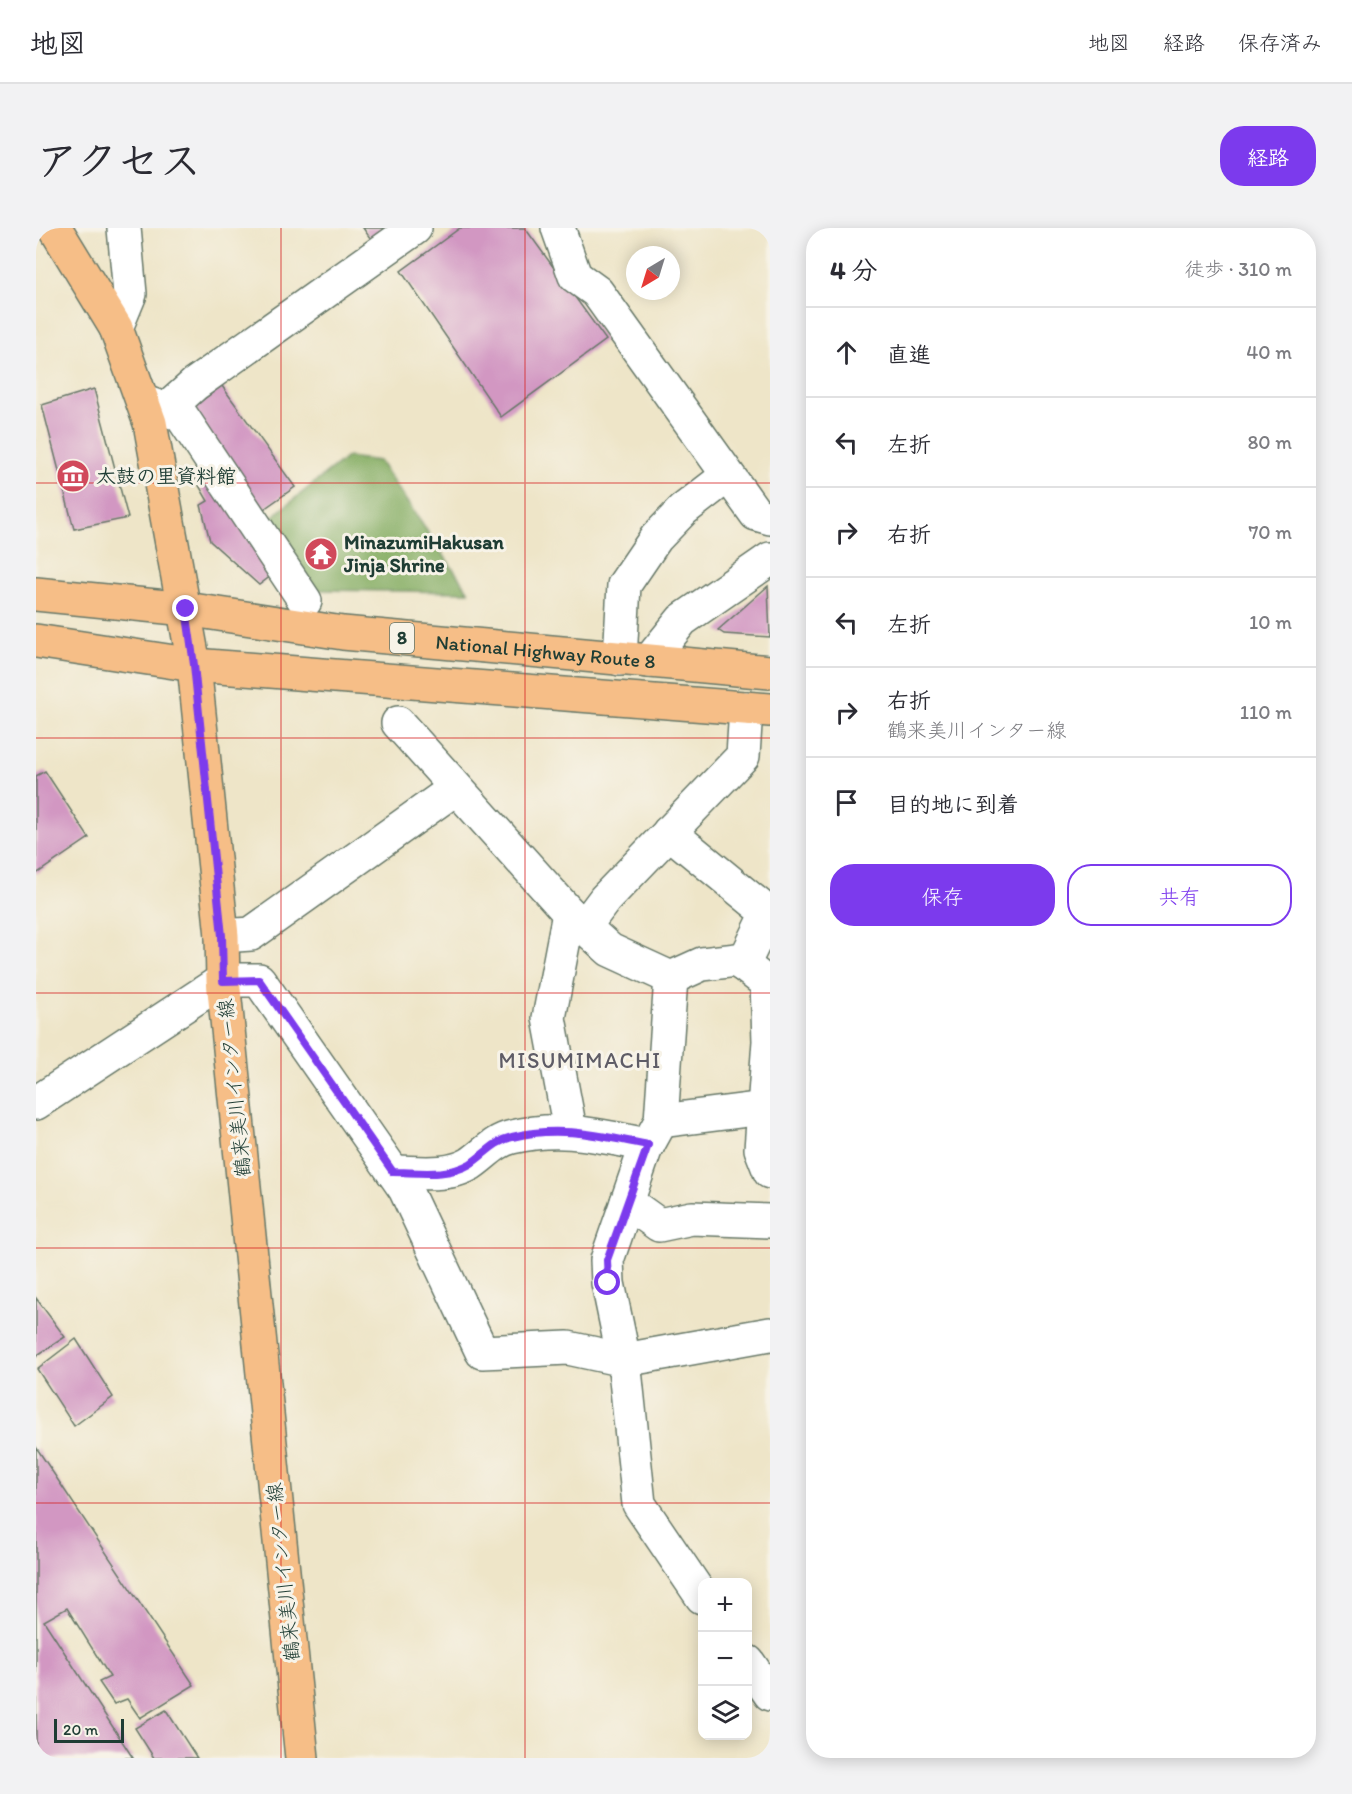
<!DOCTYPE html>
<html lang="ja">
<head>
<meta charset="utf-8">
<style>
  :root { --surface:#fff; --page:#f2f2f3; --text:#2b2b33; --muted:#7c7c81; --line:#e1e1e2; --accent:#7c3aed }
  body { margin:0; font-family:Itim,"Klee One",sans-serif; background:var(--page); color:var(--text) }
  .controls { position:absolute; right:18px; bottom:18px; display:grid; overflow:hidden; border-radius:12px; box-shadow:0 3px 15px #0003 }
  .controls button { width:54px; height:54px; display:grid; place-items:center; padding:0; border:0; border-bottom:2px solid var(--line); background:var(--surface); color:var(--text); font:30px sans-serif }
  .compass { position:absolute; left:590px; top:18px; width:54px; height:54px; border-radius:50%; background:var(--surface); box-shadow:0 3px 15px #0003; rotate:218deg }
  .scale { position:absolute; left:18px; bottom:15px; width:70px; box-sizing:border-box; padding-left:6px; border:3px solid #1f3d34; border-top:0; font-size:16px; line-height:21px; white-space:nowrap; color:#1f3d34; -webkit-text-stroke:4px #f7f3e8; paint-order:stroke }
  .stop { position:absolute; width:18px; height:18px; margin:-14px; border:4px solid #7c3aed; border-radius:50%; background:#fff }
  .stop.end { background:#7c3aed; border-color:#fff; box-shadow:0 2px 6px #0008 }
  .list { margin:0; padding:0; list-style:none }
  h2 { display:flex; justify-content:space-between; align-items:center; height:78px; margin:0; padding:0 24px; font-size:26px }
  h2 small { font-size:20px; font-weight:400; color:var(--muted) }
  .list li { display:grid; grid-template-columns:39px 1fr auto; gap:18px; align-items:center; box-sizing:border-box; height:90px; padding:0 24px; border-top:2px solid var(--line) }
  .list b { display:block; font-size:22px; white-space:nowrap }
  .list p { margin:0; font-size:20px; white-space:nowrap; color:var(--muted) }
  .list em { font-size:20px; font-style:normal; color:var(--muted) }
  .actions { display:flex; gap:12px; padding:18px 24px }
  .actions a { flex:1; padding:14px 0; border:2px solid var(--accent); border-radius:24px; text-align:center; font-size:21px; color:var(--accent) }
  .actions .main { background:var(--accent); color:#fff }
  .icon { flex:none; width:33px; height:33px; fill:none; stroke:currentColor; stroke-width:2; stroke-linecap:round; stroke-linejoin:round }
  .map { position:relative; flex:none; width:734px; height:1530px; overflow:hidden; border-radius:24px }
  header { display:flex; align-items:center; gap:36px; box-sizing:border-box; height:84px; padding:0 30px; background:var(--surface); border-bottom:2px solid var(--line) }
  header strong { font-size:28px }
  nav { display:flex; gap:33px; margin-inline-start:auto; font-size:21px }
  .intro { display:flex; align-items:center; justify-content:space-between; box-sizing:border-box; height:144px; padding:0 36px }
  h1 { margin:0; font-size:42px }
  .button { padding:15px 27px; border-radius:24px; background:var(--accent); color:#fff; font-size:21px; font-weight:700 }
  main { display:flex; gap:36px; padding:0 36px }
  aside { flex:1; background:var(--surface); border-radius:24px; box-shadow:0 3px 15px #0003 }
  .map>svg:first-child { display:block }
</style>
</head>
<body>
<header>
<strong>地図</strong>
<nav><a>地図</a><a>経路</a><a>保存済み</a></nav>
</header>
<div class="intro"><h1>アクセス</h1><a class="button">経路</a></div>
<main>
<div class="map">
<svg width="734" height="1530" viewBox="0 0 734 1530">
  <rect width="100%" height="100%" fill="#f7f3e8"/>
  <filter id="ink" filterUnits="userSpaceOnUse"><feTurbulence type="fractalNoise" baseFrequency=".0167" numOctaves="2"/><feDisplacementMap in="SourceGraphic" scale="12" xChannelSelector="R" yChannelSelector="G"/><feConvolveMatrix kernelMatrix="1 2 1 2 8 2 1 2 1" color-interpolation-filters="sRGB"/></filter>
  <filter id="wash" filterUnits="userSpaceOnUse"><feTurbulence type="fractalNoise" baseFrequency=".008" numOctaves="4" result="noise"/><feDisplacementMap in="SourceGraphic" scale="24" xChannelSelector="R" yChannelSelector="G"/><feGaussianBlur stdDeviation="1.35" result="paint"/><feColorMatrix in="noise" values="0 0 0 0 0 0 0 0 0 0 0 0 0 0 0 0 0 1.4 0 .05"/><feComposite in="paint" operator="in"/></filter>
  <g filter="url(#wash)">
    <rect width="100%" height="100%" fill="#eee5c8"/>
    <path fill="#85ad63" stroke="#52754c" stroke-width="1.5" d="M311,229l32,4 90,131 -154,-2 -47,-70z"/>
    <g id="blocks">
      <g fill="#d297c2">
        <path d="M327,0h37l-25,17z"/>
        <path d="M424,0h65l81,112 -105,77 -100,-146z"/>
        <path d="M186,158l73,101 -34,24 -72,-101z"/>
        <path d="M58,161l34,129 -54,11 -32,-124z"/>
        <path d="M169,240l71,104 -17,13 -49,-44 -9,-36 7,-4 -14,-24z"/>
        <path d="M732,358l2,51 -46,-3 -6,-4z"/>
        <path d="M9,543l44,67 -53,36v-98z"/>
        <path d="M0,1070l29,39 -29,19z"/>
        <path d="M40,1111l37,58 -39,29 -37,-57z"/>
        <path d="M0,1219l158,238 -54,33 -13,-19 -13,5 -15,-22 11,-5 -43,-69 -23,13 89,137h-97z"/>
        <path d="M130,1482l31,48h-43l-19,-30z"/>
      </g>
    </g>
  </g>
  <g filter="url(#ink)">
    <use href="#blocks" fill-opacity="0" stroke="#677868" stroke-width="1.5"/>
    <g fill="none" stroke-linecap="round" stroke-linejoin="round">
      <defs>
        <g id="minor">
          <path d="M522,0l17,48 22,16 159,222 14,4"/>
          <path d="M80,100l14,-34 -6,-66"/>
          <path d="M111,175l34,12 124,186"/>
          <path d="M130,182l29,-26 220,-156"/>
          <path d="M584,431l4,-74 32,-47 27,-28 44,-34"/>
          <path d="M613,433l33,-41 88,-61"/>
          <path d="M362,495l171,190 41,37 61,28"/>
          <path d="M633,604l99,81 -25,52"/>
          <path d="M533,685l-20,105 21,112"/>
          <path d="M548,699l21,-28 138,-143 3,-48"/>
          <path d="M186,708l29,-2 205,-146"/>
          <path d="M635,750l-10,143 -16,29 -38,110 1,23 16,77 15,144 63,93"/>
          <path d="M635,750l31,-14 35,-4 22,17"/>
          <path d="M731,754l2,59 -8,108 9,23"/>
          <path d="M0,875l187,-123h36l146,209 77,163 86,-4 56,12 146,-26"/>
          <path d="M625,893l103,-13"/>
          <path d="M357,944c24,0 55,5 77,-8 14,-9 24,-23 42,-27 49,-12 87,-1 136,8"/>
          <path d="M591,974l32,23 33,-7 78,3"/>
          <path d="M712,1434l22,32"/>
        </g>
        <path id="major" d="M19,0l61,100 34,95 44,242 28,271 1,44 79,778"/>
        <g id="highway">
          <path id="s1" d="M0,366l150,15 157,24 427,39"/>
          <path d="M0,413l158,24 576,45"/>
        </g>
      </defs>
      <use href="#minor" stroke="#677868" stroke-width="36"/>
      <use href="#major" stroke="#677868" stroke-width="36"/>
      <use href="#highway" stroke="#677868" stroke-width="36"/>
      <use href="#minor" stroke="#fff" stroke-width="33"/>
      <use href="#major" stroke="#f6be87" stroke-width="33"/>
      <use href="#highway" stroke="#f6be87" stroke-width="33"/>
    </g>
  </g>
  <g fill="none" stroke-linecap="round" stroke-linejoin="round" filter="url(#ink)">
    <path stroke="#7c3aed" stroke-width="8" d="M150,381l8,56 28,271 1,45 36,-1 134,192c24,0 55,5 77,-8 14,-9 24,-23 42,-27 48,-12 88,-1 136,8l-41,115 1,23"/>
  </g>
  <path fill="none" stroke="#d62828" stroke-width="1.5" stroke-opacity="0.55" d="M245,0v1530M489,0v1530M0,255h734M0,510h734M0,765h734M0,1020h734M0,1275h734"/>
  <defs>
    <symbol id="museum-disc" viewBox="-11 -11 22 22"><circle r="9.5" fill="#d1495b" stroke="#f7f3e8"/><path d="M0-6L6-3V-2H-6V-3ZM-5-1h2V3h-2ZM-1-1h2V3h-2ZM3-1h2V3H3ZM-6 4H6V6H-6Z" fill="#fff"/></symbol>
    <symbol id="temple-disc" viewBox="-11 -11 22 22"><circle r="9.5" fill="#d1495b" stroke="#f7f3e8"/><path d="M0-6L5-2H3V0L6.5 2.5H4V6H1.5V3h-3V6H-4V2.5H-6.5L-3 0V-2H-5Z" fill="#fff"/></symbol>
  </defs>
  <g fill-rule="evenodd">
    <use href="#museum-disc" x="18" y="229" width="38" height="38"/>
    <use href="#temple-disc" x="266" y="307" width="38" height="38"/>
  </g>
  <g text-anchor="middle" stroke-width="6" stroke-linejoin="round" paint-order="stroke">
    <rect fill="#f7f3e8" stroke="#60746a" stroke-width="1.5" x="354" y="395" width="24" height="30" rx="4.5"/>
    <g font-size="18" font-weight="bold" fill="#1f3d34">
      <text x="366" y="416">8</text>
    </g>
    <g font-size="20" font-weight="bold" fill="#1f3d34" stroke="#f7f3e8" text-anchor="start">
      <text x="60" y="255">太鼓の里資料館</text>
      <text x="308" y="321">MinazumiHakusan<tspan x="308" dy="23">Jinja Shrine</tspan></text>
    </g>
    <g font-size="20" fill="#1f3d34" stroke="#f7f3e8">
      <text dy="7" stroke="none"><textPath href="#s1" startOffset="513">National Highway Route 8</textPath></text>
      <text transform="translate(198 860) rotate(-96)" y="7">鶴来美川インター線</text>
      <text transform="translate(247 1344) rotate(-96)" y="7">鶴来美川インター線</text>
    </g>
    <g font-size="22" letter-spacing="1.5" fill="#5e5c66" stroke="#f7f3e8">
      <text x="544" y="840">MISUMIMACHI</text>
    </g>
  </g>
</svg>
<div class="controls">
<button>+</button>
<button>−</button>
<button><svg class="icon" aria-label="layers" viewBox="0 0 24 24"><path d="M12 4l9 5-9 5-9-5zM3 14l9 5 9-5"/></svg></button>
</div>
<svg class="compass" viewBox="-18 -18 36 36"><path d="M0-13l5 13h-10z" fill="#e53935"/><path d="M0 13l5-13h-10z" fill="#7c7c81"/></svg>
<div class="scale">20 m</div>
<div class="stop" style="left:572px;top:1055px"></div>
<div class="stop end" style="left:150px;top:381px"></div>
</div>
<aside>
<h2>4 分<small>徒歩 · 310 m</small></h2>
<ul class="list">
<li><svg class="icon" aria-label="ahead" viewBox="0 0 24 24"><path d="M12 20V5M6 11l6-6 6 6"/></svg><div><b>直進</b></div><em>40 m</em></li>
<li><svg class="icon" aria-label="left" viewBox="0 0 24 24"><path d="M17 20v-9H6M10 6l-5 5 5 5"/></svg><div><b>左折</b></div><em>80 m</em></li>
<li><svg class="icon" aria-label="right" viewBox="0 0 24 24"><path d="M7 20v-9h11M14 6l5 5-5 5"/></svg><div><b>右折</b></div><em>70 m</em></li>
<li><svg class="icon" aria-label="left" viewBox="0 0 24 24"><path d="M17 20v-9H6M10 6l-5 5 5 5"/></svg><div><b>左折</b></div><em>10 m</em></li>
<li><svg class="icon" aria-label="right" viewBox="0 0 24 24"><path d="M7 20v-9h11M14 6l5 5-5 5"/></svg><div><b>右折</b><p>鶴来美川インター線</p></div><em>110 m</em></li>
<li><svg class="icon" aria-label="arrive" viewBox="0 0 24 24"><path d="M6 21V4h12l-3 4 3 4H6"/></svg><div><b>目的地に到着</b></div></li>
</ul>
<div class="actions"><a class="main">保存</a><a>共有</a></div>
</aside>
</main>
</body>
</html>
